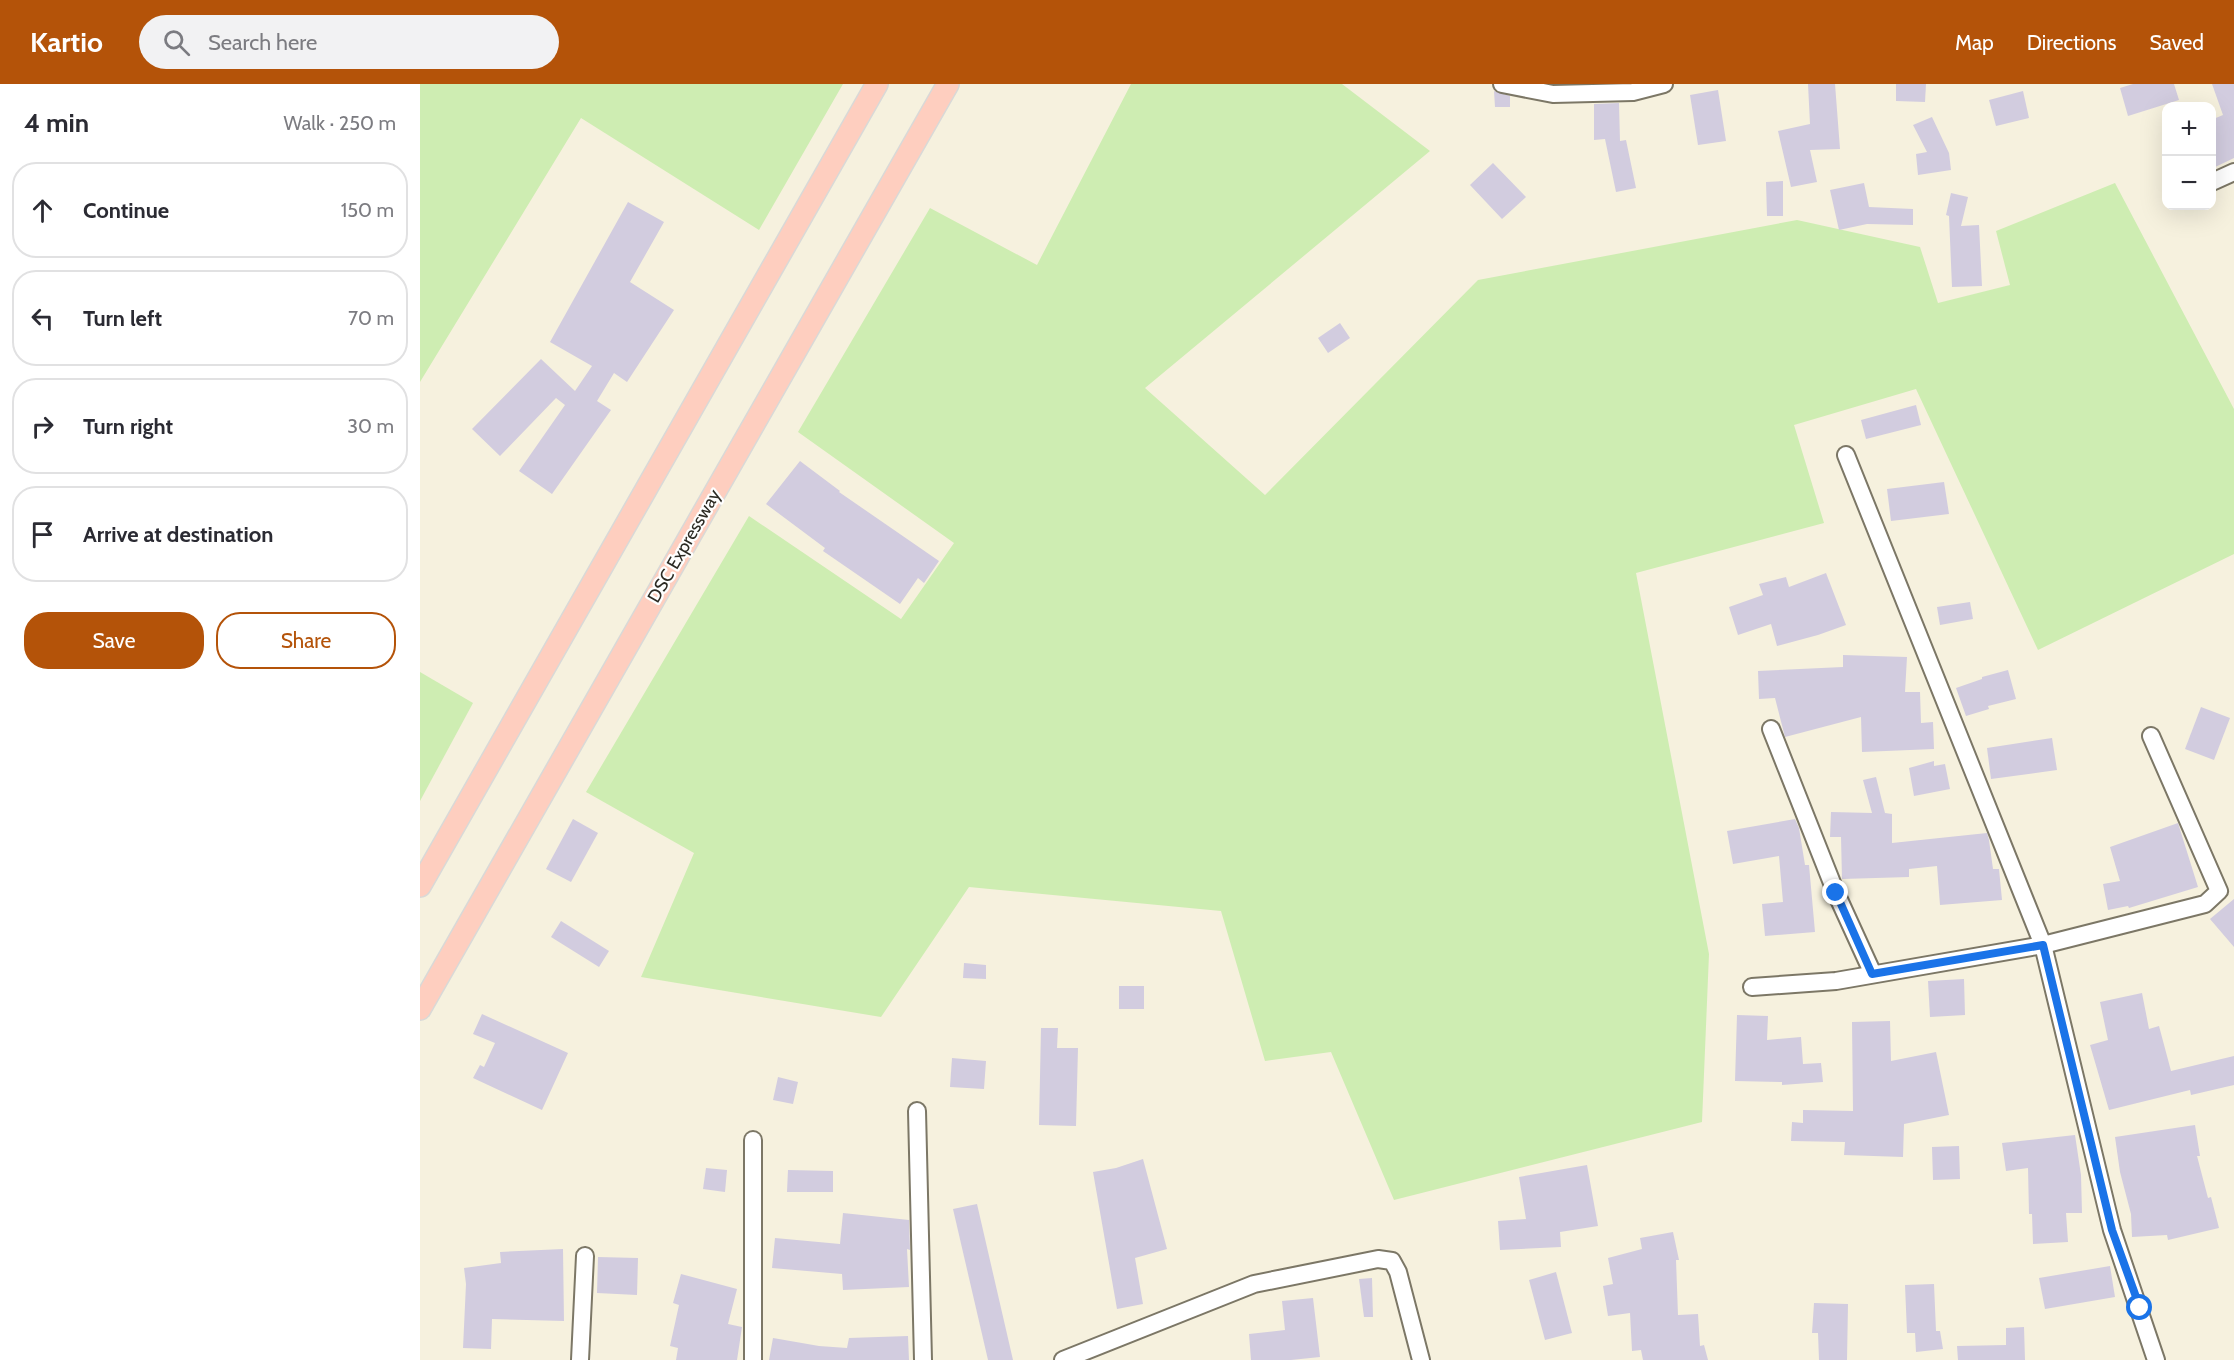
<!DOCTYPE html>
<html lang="en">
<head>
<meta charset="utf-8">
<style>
  :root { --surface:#fff; --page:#f2f2f3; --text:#2b2b33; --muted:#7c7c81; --line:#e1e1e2; --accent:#b45309 }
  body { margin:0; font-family:Cabin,sans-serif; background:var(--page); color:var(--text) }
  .controls { position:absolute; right:18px; top:18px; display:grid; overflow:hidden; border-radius:12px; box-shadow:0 6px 24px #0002 }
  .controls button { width:54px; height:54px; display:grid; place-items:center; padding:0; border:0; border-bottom:2px solid var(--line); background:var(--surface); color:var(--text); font:30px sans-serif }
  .stop { position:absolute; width:18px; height:18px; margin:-14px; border:4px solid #1a73e8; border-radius:50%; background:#fff }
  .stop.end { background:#1a73e8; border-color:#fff; box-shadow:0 2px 6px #0008 }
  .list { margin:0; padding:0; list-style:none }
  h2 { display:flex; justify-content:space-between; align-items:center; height:78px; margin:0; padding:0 24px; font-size:26px }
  h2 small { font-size:20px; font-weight:400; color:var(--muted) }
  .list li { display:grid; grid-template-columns:39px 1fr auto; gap:18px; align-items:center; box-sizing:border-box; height:96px; margin:0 12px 12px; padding:0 12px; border:2px solid var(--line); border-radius:24px }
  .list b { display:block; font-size:22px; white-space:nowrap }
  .list em { font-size:20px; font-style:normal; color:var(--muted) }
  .actions { display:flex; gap:12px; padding:18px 24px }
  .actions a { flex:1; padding:14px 0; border:2px solid var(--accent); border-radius:24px; text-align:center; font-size:21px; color:var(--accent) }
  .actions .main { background:var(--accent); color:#fff }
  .icon { flex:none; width:33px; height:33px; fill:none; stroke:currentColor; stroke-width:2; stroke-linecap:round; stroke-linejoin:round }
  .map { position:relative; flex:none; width:1814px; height:1276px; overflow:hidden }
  header { display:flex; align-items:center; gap:36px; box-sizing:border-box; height:84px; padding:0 30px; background:var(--accent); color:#fff }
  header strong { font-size:28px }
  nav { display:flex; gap:33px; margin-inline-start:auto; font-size:21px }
  .search { width:420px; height:54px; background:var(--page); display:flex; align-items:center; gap:15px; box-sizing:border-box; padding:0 21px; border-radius:33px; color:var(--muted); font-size:22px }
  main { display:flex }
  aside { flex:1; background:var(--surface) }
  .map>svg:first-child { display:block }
</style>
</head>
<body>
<header>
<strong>Kartio</strong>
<div class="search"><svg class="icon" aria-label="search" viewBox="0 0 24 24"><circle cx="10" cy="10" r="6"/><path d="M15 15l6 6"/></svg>Search here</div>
<nav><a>Map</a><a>Directions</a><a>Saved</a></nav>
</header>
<main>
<aside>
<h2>4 min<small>Walk · 250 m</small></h2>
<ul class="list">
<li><svg class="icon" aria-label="ahead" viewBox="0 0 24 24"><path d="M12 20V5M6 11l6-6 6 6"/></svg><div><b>Continue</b></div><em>150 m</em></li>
<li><svg class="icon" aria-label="left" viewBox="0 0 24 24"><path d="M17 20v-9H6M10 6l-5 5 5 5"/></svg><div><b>Turn left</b></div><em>70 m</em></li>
<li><svg class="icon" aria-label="right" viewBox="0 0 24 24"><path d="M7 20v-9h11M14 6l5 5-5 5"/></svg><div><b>Turn right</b></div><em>30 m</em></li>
<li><svg class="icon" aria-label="arrive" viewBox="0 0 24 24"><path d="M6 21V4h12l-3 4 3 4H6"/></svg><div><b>Arrive at destination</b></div></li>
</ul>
<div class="actions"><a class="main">Save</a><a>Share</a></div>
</aside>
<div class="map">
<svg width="1814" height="1276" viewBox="0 0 1814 1276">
  <rect width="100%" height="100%" fill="#f6f1de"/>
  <g fill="#ceedb2">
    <path d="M0,0h423l-84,146 -178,-112 -161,264z"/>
    <path d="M711,0h211l88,67 -285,237 120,107 213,-215 319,-60 123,27 18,56 72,-18 -14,-54 119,-48 119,226v145l-196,96 -122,-261 -122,36 30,98 -188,50 73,381 -7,168 -308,78 -63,-148 -66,9 -44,-150 -252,-24 -88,130 -240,-40 53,-124 -108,-61 163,-276 152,103 53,-76 -156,-111 132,-224 107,57z"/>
    <path d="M0,588l53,31 -53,98z"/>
  </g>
  <g fill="#d2ccdf">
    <path d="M1388,0h27l5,65 -30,1 7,32 -26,5 -13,-56 32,-7z"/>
    <path d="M1476,0h30l-1,18 -29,-1z"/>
    <path d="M1713,0h41l5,16 -51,16 -8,-28z"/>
    <path d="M1792,0h22v74l-23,11v-49l12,-5z"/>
    <path d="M1298,6l8,51 -28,4 -8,-50z"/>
    <path d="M1074,7l16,5v11h-15z"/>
    <path d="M1603,7l6,27 -33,8 -7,-26z"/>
    <path d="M1199,19l1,38 6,-1 10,48 -20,4 -11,-53 -11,1v-36z"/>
    <path d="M1512,33l17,36 2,17 -33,5 -2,-21 11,-2 -14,-27z"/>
    <path d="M1073,79l33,34 -24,22 -32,-34z"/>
    <path d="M1363,97v35h-16l-1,-34z"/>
    <path d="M1444,99l5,24 44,2v16l-46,-1 -28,6 -9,-40z"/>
    <path d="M1531,109l17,4 -7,29 18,-1 3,61 -30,1 -3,-71 -3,-1z"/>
    <path d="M208,118l36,20 -34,60 44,28 -47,72 -13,-9 -17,28 14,9 -59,84 -33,-23 46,-66 -9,-7 -56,58 -28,-27 69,-70 34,32 17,-25 -42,-24z"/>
    <path d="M920,239l10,15 -22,15 -10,-15z"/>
    <path d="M1496,321l5,20 -55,14 -5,-19z"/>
    <path d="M380,377l40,30 -1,1 100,69 -15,22 -6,-5 -18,26 -77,-53 2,-3 -59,-44z"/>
    <path d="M1524,398l5,32 -58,7 -4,-32z"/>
    <path d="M1406,489l20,52 -28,10 -41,11 -6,-22 -33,11 -9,-28 34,-12 -4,-11 27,-7 3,10z"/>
    <path d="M1550,518l3,17 -33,6 -3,-18z"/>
    <path d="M1423,571l64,2 -2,35h15l1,31 12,-1 1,27 -72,3 -1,-35 -76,20 -10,-39 -16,1 -1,-28 85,-4z"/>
    <path d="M1588,586l8,29 -28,7 1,3 -23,7 -10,-28 26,-9v-2z"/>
    <path d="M1781,623l29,11 -16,42 -29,-11z"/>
    <path d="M1632,654l5,32 -66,9 -4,-31z"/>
    <path d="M1514,677v5l11,-2 5,25 -36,7 -5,-28z"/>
    <path d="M1456,693l9,36 7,1v29l95,-10 2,7 4,29h6l3,31 -62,5 -3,-39 -28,3v8l-67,2 -1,-42h-11l1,-25 41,1 -9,-33z"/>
    <path d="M153,735l25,14 -27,49 -25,-13z"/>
    <path d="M1375,735l4,9 6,37h4l6,67 -50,4 -3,-32 21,-2 -4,-46 -46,8 -6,-33z"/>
    <path d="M1758,739l20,64 -69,21 -1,-2 -20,4 -5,-26 17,-3 -10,-34z"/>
    <path d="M1814,815v48l-24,-28z"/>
    <path d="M141,837l48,30 -10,16 -48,-30z"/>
    <path d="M544,879l22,2v14l-23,-1z"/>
    <path d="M1544,895l1,36 -35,2 -2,-36z"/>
    <rect x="699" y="902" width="25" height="23"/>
    <path d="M1722,909l7,36 10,-3 12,45 63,-15v29l-43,10 -1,-5 -81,20 -19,-65 18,-5 -8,-38z"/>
    <path d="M62,930l86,39 -26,57 -69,-32 7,-13 4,2 11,-24 -22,-9z"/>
    <path d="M1317,931l31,1 -1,24 34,-3 2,27 18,-1 2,19 -41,3v-3l-47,-1z"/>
    <path d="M1470,937l1,40 45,-9 13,63 -45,9 -1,33 -59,-2 1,-13 -54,-1 1,-19 11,1v-13l50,1 -1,-89z"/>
    <path d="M621,944h17l-1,20h21l-2,78 -37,-1z"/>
    <path d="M532,974l34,3 -2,28 -34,-2z"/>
    <path d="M358,993l20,5 -5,22 -20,-4z"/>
    <path d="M1775,1041l5,31h-3l11,42 3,-1 8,31 -51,12 -1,-5 -35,2 -1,-23 -11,-42 -5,-35z"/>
    <path d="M1655,1051l6,40 1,38h-16l2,29 -35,2 -1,-30h-3l-1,-46 -22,3 -4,-28z"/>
    <path d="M1539,1062l1,33 -27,1 -1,-33z"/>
    <path d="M723,1075l24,90 -32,9 8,46 -26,5 -24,-137 23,-4z"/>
    <path d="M1167,1081l11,61 -38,6 1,15 -61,3 -2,-29 28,-2 -7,-42z"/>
    <path d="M286,1084l21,2 -2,22 -22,-3z"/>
    <path d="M368,1086l45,1v21h-46z"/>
    <path d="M557,1120l36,156h-25l-35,-151z"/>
    <path d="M423,1129l66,7 1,30 -3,-1 2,38 -66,3 -1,-16 -70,-6 3,-30 65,6z"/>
    <path d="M1253,1148l6,28h-3l2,55 20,-1 2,32 4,-1 4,15h-65l-2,-10 -9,1 -2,-38 -22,3 -5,-30 10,-2 -5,-26 34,-9 -2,-11z"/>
    <path d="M143,1165l1,72 -72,-2 -1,30 -28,-1 3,-64 -2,-16 37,-5 -1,-11z"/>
    <path d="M178,1173l40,1 -1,37 -40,-2z"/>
    <path d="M1690,1182l5,31 -70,12 -6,-31z"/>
    <path d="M1136,1188l16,61 -27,7 -16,-60z"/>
    <path d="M261,1190l56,15 -9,35 14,3 -5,33h-61l2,-12 -8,-2 9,-41 -6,-2z"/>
    <path d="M952,1194l1,39h-9l-5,-38z"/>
    <path d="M1514,1200l2,47h4l3,18 -27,3 -1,-19h-8l-2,-48z"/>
    <path d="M893,1214l7,59 -29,3h-40l-2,-26 36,-4 -3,-29z"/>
    <path d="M1394,1219l34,1 -1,56h-28l-1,-27h-6z"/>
    <path d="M1604,1243l1,33h-67l-1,-14 49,-1v-17z"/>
    <path d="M488,1252l1,24h-140l4,-22 46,8 28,2 2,-10z"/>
  </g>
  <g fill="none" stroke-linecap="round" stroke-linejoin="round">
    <defs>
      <g id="minor">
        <path d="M1082,0l51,10 80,-2 31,-8"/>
        <path d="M1792,98l22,-10"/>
        <path d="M1426,371l197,490 69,285 44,130"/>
        <path d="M1351,645l65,164 37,81"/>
        <path d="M1332,903l84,-6 207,-36 162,-41 14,-13 -68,-155"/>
        <path d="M497,1027l6,249"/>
        <path d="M160,1276l5,-104"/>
        <path d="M333,1276v-220"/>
        <path d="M643,1276l191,-76 124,-25 14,2 6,11 23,88"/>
      </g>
      <g id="major">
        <path d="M0,802l457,-802"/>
        <path d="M0,925l528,-925"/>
      </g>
    </defs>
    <use href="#minor" stroke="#7c7766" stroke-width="20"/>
    <use href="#major" stroke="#d9d9d7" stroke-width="24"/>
    <use href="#minor" stroke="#fff" stroke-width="16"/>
    <use href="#major" stroke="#fecebf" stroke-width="21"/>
  </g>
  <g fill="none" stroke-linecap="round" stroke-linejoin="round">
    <path stroke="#1a73e8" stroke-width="8" d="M1416,809l36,81 171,-29 69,285 28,78"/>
  </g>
  <g text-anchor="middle" stroke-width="4.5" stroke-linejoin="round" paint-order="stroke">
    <g font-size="18" fill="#2c2a23" stroke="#fefefe">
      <text transform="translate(264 462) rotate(-60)" y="6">DSC Expressway</text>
    </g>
  </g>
</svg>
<div class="controls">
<button>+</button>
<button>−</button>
</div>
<div class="stop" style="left:1720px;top:1224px"></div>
<div class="stop end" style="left:1416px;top:809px"></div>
</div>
</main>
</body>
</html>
